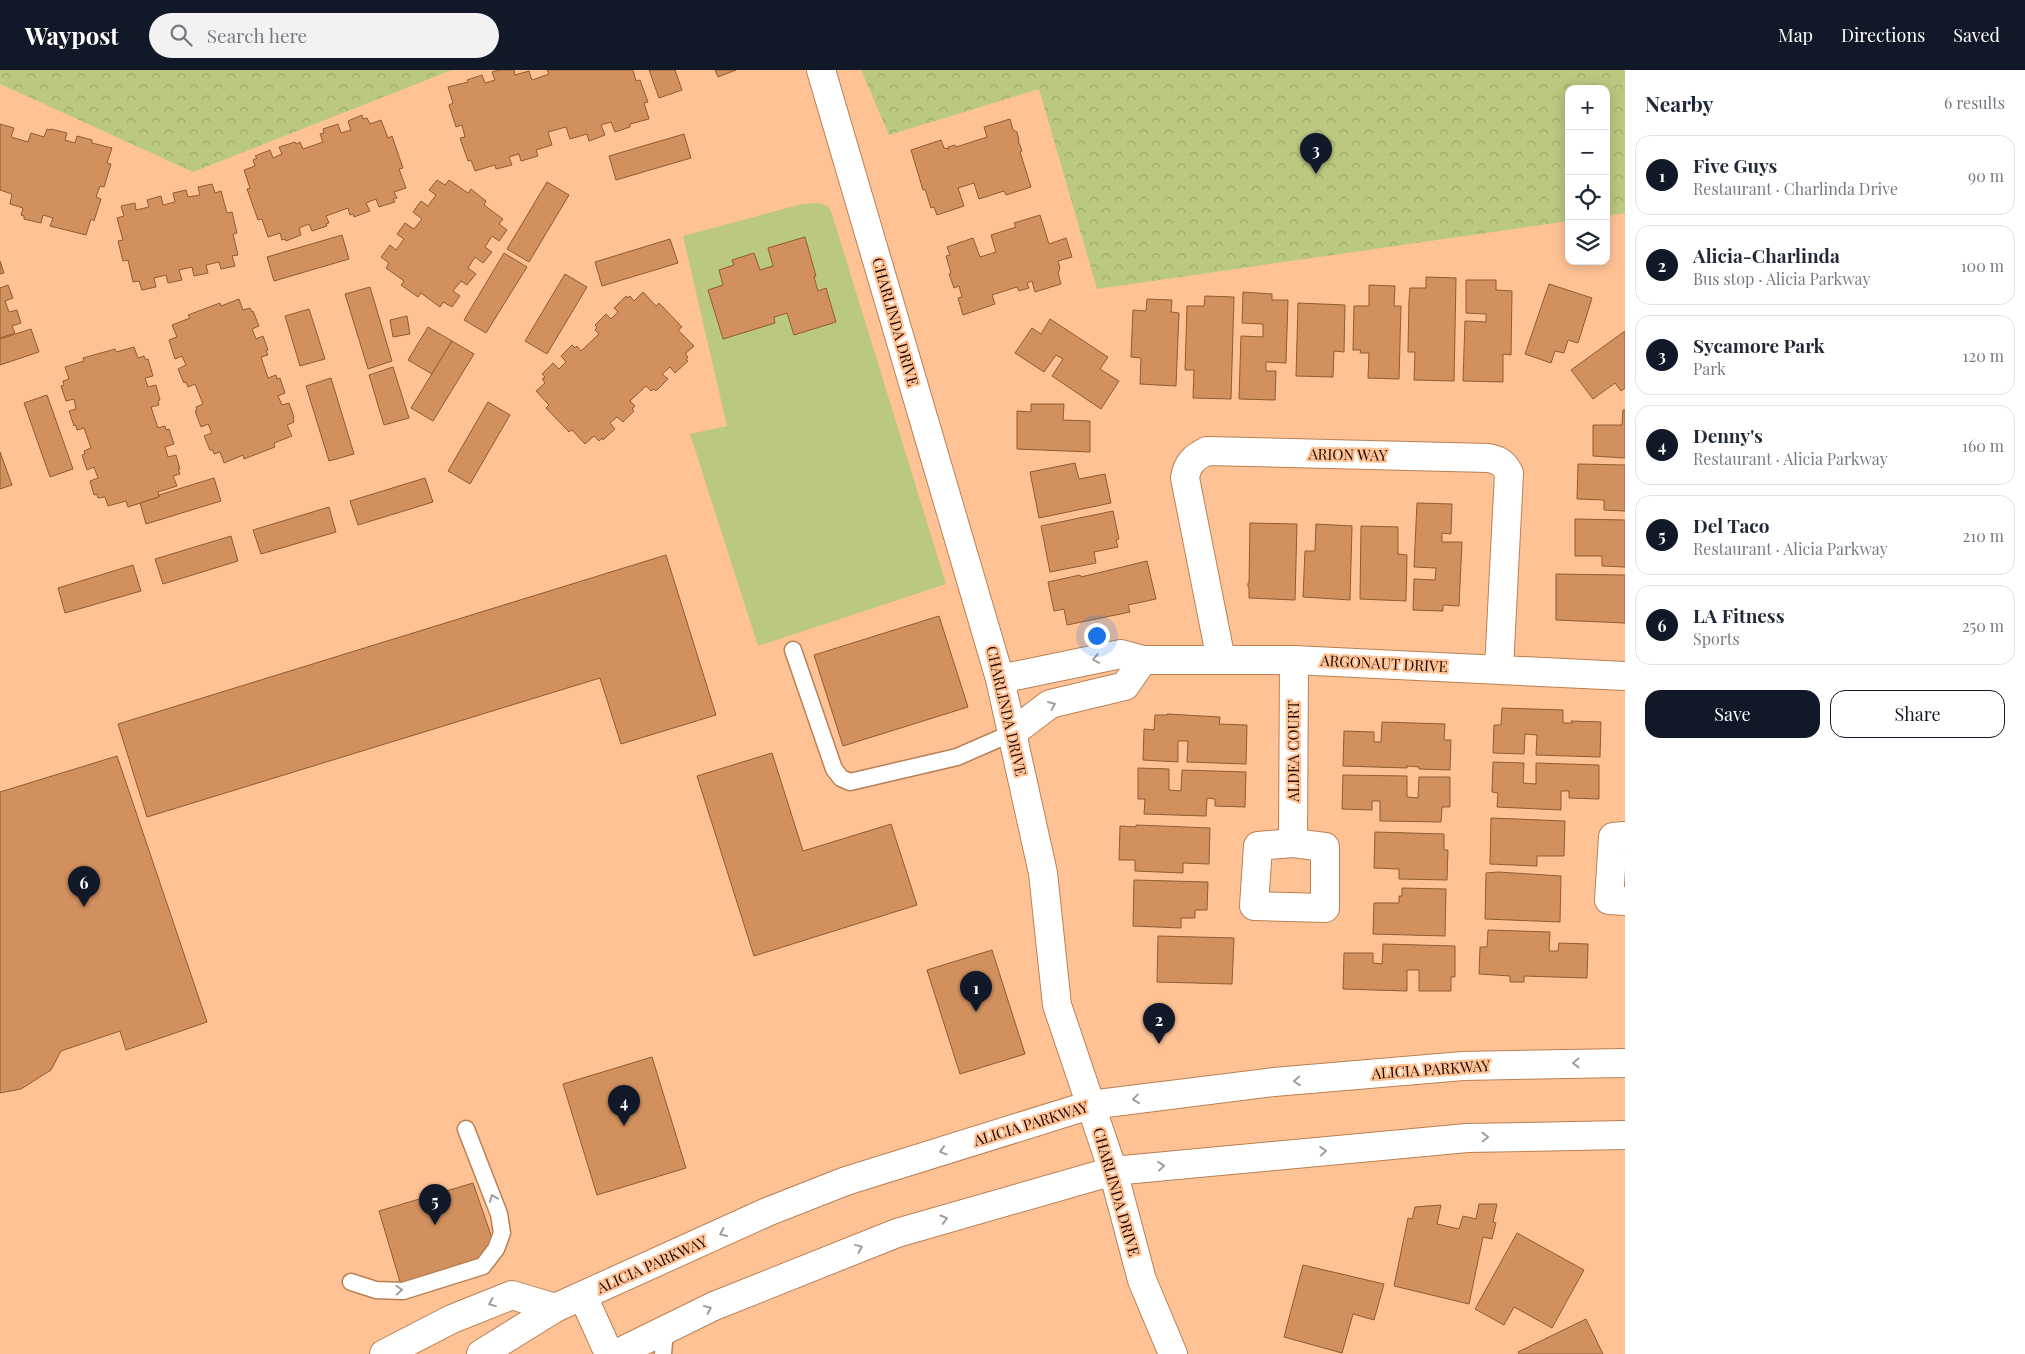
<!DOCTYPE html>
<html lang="en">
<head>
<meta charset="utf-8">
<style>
  :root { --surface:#fff; --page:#f2f2f3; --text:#1f2937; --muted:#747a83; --line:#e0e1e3; --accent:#111827 }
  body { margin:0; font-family:"Playfair Display",serif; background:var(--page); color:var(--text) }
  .controls { position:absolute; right:15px; top:15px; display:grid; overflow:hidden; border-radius:10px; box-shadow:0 2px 12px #0003 }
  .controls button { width:45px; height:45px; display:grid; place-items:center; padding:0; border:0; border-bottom:1px solid var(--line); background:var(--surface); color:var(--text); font:25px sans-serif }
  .you { position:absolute; left:1096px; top:565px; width:18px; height:18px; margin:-12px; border:4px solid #fff; border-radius:50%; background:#1a73e8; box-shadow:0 0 0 8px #1a73e833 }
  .badge { display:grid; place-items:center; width:32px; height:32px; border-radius:50%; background:var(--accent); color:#fff; font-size:16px; font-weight:700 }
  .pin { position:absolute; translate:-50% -41px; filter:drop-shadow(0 1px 2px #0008) }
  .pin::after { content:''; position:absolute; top:26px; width:18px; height:15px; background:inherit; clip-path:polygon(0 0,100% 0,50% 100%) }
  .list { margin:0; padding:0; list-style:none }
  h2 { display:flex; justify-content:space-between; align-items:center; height:65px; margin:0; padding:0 20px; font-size:21px }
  h2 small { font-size:16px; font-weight:400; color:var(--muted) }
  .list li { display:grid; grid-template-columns:32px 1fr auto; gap:15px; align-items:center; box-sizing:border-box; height:80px; margin:0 10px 10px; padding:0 10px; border:1px solid var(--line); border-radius:15px }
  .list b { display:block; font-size:19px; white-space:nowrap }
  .list p { margin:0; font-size:16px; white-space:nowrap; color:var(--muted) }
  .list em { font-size:16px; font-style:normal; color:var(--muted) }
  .actions { display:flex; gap:10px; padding:15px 20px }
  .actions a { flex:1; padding:11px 0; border:1px solid var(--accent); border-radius:15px; text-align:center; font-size:18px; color:var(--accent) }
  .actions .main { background:var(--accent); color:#fff }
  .icon { flex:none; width:28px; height:28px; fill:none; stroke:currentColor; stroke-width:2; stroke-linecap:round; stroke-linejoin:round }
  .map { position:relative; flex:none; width:1625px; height:1284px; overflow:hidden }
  header { display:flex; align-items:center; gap:30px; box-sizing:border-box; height:70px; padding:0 25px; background:var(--accent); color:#fff }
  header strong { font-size:24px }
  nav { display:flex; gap:28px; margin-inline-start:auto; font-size:18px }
  .search { width:350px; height:45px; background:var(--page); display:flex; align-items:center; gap:12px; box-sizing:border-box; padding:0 18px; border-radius:28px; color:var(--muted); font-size:19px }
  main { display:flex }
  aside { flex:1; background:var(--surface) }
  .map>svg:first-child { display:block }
</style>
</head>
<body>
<header>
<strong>Waypost</strong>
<div class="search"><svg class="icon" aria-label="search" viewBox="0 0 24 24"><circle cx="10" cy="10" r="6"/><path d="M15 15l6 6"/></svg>Search here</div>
<nav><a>Map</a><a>Directions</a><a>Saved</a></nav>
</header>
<main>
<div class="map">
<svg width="1625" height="1284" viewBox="0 0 1625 1284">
  <defs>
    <pattern id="park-crowns" width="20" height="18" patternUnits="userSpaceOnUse" patternTransform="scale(1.25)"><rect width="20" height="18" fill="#bac880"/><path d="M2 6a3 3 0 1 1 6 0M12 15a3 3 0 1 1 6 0" fill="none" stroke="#9faa6d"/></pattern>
  </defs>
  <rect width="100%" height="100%" fill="#fec295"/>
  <path fill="#bac880" d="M818,133l10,3 4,8 114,370 -188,62 -68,-212 37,-8 -44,-190 119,-32z"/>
  <g fill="url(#park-crowns)">
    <path d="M0,0h452l-259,102 -193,-88z"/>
    <path d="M861,0h764v143l-19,3v-127h-37v132l-472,68 -58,-200 -150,46z"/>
  </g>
  <g fill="#d1905e" stroke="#915b31">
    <path d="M499,0h15l1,5 14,-4 3,9 17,-6 -2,-4h86l3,11 4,-1 8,22 -4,1 5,16 -19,5v3l-15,5 -4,-10 -10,3 4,10 -16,6 -2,-7 -17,5 -4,-12 -18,5 4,13 -16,5 2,6 -17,5 -2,-7 -10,3 3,8 -16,4 -1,-4 -20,6 -4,-11 -3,1 -8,-23 5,-1 -3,-12 -6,2 -7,-22 4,-2 -5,-16 20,-5 -1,-2 15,-5 3,8 10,-3 -3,-8z"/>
    <path d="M649,0h26l7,20 -23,8z"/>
    <path d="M715,0h21l-18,7z"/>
    <path d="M362,45l1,4 4,-1 3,6 11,-4 7,18 4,-2 11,32 -4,1 7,19 -12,4 3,6 -4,1 2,3 -16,5 -3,-8 -10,4 4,8 -16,6 -1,-3 -3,1 -2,-7 -22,8 3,7 -3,1 1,2 -15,5 -3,-7 -10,4 2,7 -15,6 -1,-2 -3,1 -2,-7 -12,4 -6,-18 -4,1 -11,-31 3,-1 -6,-18 11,-4 -2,-6 4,-2 -2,-2 15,-6 3,8 9,-4 -3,-7 16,-5 1,2 4,-2 3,7 20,-7 -3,-8 4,-1 -1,-4 15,-5 3,9 10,-3 -3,-9z"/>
    <path d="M1010,49l3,11 4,2 2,8h-1l4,11 -2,1 11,35 -25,8 -2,-4 -25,8 -5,-16 -16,5 6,18 -27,9 -3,-8 -3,1 -6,-19 -2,1 -12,-40 30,-10 3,8 5,1 -1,-2 7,-2 1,2 31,-10 -3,-10z"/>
    <path d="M0,54l14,4 -3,9 17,5 3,-9 13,4 3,-8 3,1 1,-1 16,4 -2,7 10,3 2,-7 15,4v3l20,5 -5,15 4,1 -7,23 -4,-1 -4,11 5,2 -7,22 -3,-2 -5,16 -36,-9 3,-8 -10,-3 -2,8 -17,-4v-3l-3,-1 2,-7 -13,-4 2,-10 -12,-4z"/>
    <path d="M684,64l7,24 -75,22 -7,-24z"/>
    <path d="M437,110l8,5 4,-5 19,13 3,-4 15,12 -2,4 19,14 -4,5 8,6 -8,11 -7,-5 -7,11 7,5 -9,11 -8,-6 -7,11 8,6 -9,11 -6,-4 -8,10 7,5 -8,11 -9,-5 -3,5 -19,-14 -3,4 -17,-12 3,-4 -18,-13 3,-5 -8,-6 9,-12 6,5 8,-11 -7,-5 8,-11 9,6 8,-10 -9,-7 8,-11 7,5 8,-11 -7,-5z"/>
    <path d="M547,112l22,13 -40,67 -22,-13z"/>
    <path d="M212,114l3,9 6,-2 6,22 5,-1 5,21 -4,1 5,21 -6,1 3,10 -14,3 -2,-7 -13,3 2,8 -14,3 -2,-9 -13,3 3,10 -14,3 -2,-8 -12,3 2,9 -14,3 -3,-9 -6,1 -5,-22 -5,1 -5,-20 5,-1 -6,-22 7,-2 -3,-10 14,-3 1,7 13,-3 -2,-7 14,-4 2,9 12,-3 -2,-9 13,-3 2,7 12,-2 -2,-8z"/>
    <path d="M1040,145l9,29 17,-6 6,19 -14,4 2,7 -2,5 3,11 -26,8 -3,-11 -5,2 2,5 -10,3 -2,-4 -25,8 3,9 -32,11 -5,-17 4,-1 -3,-11 -5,2 -5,-14 2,-1 -5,-17 4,-1 -3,-8 26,-9 7,19 16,-5 -5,-17 25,-8 -2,-4z"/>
    <path d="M342,165l7,24 -75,22 -7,-24z"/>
    <path d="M805,167l11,39 -2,1 4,14 8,-3 10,34 -42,13 -7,-22 -13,4 1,6 -52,16 -15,-49 15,-5 -4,-15 15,-5 -2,-5 22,-7 6,17 13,-4 -5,-18z"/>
    <path d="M670,169l8,24 -76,23 -7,-24z"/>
    <path d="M504,183l23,14 -41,66 -22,-13z"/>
    <path d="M0,191l4,12 -4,1z"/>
    <path d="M565,204l22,13 -40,67 -22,-13z"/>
    <path d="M1426,207l30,1 -2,103 -40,-1 1,-28h-7l1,-53 1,-11h16z"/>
    <path d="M1466,210h30v10l16,1 -1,64 -8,-1v28l-40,-1 2,-60 21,1v-8l-20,-1z"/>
    <path d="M1549,214l43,14 -14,45 -10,-3 -4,13 -9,-2 -4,12 -26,-9z"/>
    <path d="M8,215l5,13 -8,3 4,11 8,-2 4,13 -9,3 3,7 -15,5v-50z"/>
    <path d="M1369,215l26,1 -1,20h7l-2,73 -31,-1 1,-25h-9l1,-3h-8l1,-44h15z"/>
    <path d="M370,217l22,74 -24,8 -23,-75z"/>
    <path d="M643,222l13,14 3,-3 23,24 -4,3 16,16 -9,8 3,3 -2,3 2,1 -13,12 -5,-6 -8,7 6,5 -12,12 -2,-2 -3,2 -5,-5 -16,15 5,5 -3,3 2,2 -11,11 -6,-5 -7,6 5,6 -12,11 -1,-2 -3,3 -5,-5 -9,8 -13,-14 -3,2 -23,-24 3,-3 -13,-14 9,-8 -3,-4 3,-2 -3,-3 11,-11 6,6 7,-7 -5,-6 11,-11 3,3 2,-2 4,5 18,-17 -4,-4 2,-3 -2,-2 11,-11 5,5 7,-7 -4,-4 12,-12 1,2 3,-2 4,5z"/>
    <path d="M1243,222l29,2v6h16l-2,63 -20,-1v9h10l-1,29 -36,-1 2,-63 22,1v-13l-21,-1z"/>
    <path d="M1205,226l29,1 -3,102 -38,-1 1,-28h-9l2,-64h17z"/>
    <path d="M239,229l4,11 7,-2 2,4 1,-1 6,15 -7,3 4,10 7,-3 5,14 -2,1 2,4 -7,2 7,21 8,-3 1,4 3,-1 5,15 -7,3 4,9 7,-2 5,14h-1l1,5 -7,3 5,11 -18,7 1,4 -31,12 -1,-4 -19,8 -4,-11 -6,2 -1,-4h-3l-6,-14 8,-3 -4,-9 -7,3 -6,-16h2l-1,-4 7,-3 -8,-20 -7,3 -2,-5 -2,1 -6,-14 8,-4 -4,-9 -7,3 -6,-19 8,-3 -5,-12 18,-7 -2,-3 32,-12 1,3z"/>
    <path d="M1147,229l25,1 -1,12 8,1 -3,73 -36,-2 1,-26 -10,-1 2,-47 13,1z"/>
    <path d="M1298,233l47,2 -1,47 -10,-1 -1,26 -37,-1z"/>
    <path d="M309,239l16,50 -25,7 -15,-50z"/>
    <path d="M407,246l3,18 -17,3 -3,-17z"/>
    <path d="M1050,249l58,38 -8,12 19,12 -18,28 -49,-33 11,-17 -7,-4 -12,17 -29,-19 17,-25 9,6z"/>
    <path d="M428,257l24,14 -20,33 -24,-14z"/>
    <path d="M31,259l8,23 -39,13v-26z"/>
    <path d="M1625,261v57l-4,3 -6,-8 -22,16 -22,-29z"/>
    <path d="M452,271l22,13 -41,67 -22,-13z"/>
    <path d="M134,277l4,11 6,-2 2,4 2,-1 5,17 -8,2 3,9 8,-2 4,15 -2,1 1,4 -8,2 7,21 7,-2 1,4 3,-1 5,15 -9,3 3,10 8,-2 4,14h-2l2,5 -7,2 4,10 -19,6 1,5 -31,10 -2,-6 -18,5 -3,-9 -7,1 -1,-4 -3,1 -4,-14 8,-3 -4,-11 -7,3 -5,-15 3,-1 -1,-3 7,-3 -7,-20 -7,2 -1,-5 -2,1 -5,-15 7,-2 -2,-10 -8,2 -5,-15 3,-1 -1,-4 6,-2 -4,-12 19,-6 -1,-3 32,-9 1,3z"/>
    <path d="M393,297l16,51 -25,7 -15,-50z"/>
    <path d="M331,308l23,76 -25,7 -23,-75z"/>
    <path d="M47,325l26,74 -23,8 -26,-74z"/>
    <path d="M488,332l22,13 -40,69 -22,-13z"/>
    <path d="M1031,334h33l-1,16 27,1v31l-73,-3v-38l14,1z"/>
    <path d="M1623,340h2v48l-32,-2v-31h29z"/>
    <path d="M0,382l12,33 -12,4z"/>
    <path d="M1075,393l4,16 26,-5 6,29 -72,15 -9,-46z"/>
    <path d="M1578,394l47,1v46l-21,-1v-10l-27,-1z"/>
    <path d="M214,408l7,23 -75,23 -6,-21 19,-6v-2z"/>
    <path d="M425,408l8,24 -75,23 -8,-24z"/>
    <path d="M1417,433l35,1 -1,30 -9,-1v9h20l-3,64 -16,-1v6l-30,-1 1,-31 21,1 1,-12 -22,-1z"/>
    <path d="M329,437l7,25 -75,22 -8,-24z"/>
    <path d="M1113,441l6,28 -3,1 2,7 -24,5 2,11 -46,9 -9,-46z"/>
    <path d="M1575,449l50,1v47l-23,-1v-10h-27z"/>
    <path d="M1250,453l47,1 -2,76 -46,-2v-11h-1v-4h1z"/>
    <path d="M1316,454l36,2 -2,74 -47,-3 2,-46h10z"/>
    <path d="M1361,456l37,1v27l9,1 -1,46 -46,-2z"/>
    <path d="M231,466l7,25 -75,23 -8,-25z"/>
    <path d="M666,485l50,160 -95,29 -21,-66 -453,139 -29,-93z"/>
    <path d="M1147,491l9,38 -28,6 2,7 -63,13 -3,-16 -10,2 -6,-29 32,-7 1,2z"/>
    <path d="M133,495l8,26 -76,22 -7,-25z"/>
    <path d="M1556,504l69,1v48l-69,-3z"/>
    <path d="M939,546l29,91 -125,39 -29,-91z"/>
    <path d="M1502,638l61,2v13h9l-1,-2 30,1 -1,35 -64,-2 1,-20 -12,-1 -1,20 -31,-1 1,-28h7z"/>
    <path d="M1167,644l53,3 -1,7 28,1 -1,39 -59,-2 1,-21h-10v21l-35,-2 1,-31 10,1 1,-15h12z"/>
    <path d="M1382,652l63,2 -1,16h7l-1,30 -31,-1v-2l-12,-1v2l-64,-2 1,-35 30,1v10h7z"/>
    <path d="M772,683l31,98 88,-27 26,81 -163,51 -57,-180z"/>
    <path d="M117,686l90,266 -81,28 -6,-19 -59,20 -10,19 -30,19 -21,4v-301z"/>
    <path d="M1493,692l31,1 -1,20 13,1v-21l63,2v34l-30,-1v-7h-8v19l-64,-3 1,-14 -6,-1z"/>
    <path d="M1138,698l31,1v21l12,1 1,-21 64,2 -1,35 -30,-1v-7l-8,-1 -1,18 -62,-2 1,-15h-7z"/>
    <path d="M1343,705l64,1v21l11,1 1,-21h31v30h-8l-1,15 -61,-1v-20h-8v9l-30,-1z"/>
    <path d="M1491,748l74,3 -1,35h-27v10l-47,-2z"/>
    <path d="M1136,755l74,3 -1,36 -26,-1v10l-48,-2v-11h-16l1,-34 16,1z"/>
    <path d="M1375,762l69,2v16h4l-1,30 -48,-1v-10l-25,-1z"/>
    <path d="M1498,802l63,4 -1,46 -75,-3 1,-46z"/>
    <path d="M1134,810l74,2 -1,28h-12v8h-14v10l-48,-2z"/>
    <path d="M1402,818l44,1 -1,47 -72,-2 1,-31h25v-7h3z"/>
    <path d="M1488,860l62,2 -1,19h9l1,-8 29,1 -1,34 -63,-2v6h-14v-6l-31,-2 1,-27h7z"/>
    <path d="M1158,866l76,2 -2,46 -75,-2z"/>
    <path d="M1383,874l72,2v31h-4v14h-32v-21h-12v21l-64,-2 1,-36h29v10l9,1z"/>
    <path d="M992,880l33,104 -65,20 -33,-104z"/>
    <path d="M652,987l34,111 -89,27 -34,-111z"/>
    <path d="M473,1113l19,55 -10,20 -81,27 -22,-74z"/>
    <path d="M1479,1134h18l-4,18 3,1 -4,16 -9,-2 -14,67 -75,-18 14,-68 4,1 3,-12 26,-2 -4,19 22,5 4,-13 13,3z"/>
    <path d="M1517,1163l67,37 -32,58 -38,-21 -10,18 -29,-16z"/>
    <path d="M1303,1195l81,19 -10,36 -21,-6 -11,39 -58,-16z"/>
    <path d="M1586,1249l17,35h-84l-1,-2z"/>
  </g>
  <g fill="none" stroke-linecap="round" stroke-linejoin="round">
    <defs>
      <g id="service">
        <path d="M793,580l41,119 7,9 9,4 107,-25 55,-24"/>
        <path d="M351,1212l25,8 27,1 80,-25 13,-17 6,-16 -3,-19 -33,-85"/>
        <path d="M663,1284l2,-24"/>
      </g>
      <g id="minor">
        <path d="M1221,590l-36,-182c2,-14 9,-21 22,-27l281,7c11,2 16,5 21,15l-10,196"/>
        <path d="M1000,609l121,-25 22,6h151l331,16"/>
        <path d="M1012,663l38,-29 75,-18 18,-26"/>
        <path d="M1625,766l-12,1 -4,63 16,1"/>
        <path d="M1293,773l32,4v61l-71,-2 4,-60z"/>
        <path d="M1293,773l1,-183"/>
      </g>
      <path id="tertiary" d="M821,0l179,609 43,194 14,132 56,166 29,109 31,74"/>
      <g id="primary">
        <path d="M583,1226l26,58"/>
        <path d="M481,1284l74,-46 212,-96 79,-31 244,-76 184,-23 189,-16 162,-3"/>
        <path d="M616,1284l98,-48 183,-73 216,-62 354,-33 158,-3"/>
      </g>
      <path id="motorway" d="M384,1284l68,-35 60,-24 43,13"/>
    </defs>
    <use href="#service" stroke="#b98055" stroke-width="19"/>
    <use href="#minor" stroke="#b98055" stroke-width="30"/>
    <use href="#tertiary" stroke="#b98055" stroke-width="30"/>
    <use href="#primary" stroke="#b98055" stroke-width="30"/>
    <use href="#motorway" stroke="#b98055" stroke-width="30"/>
    <use href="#service" stroke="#fff" stroke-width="16"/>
    <use href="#minor" stroke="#fff" stroke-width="28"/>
    <use href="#tertiary" stroke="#fff" stroke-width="28"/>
    <use href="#primary" stroke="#fff" stroke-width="28"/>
    <use href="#motorway" stroke="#fff" stroke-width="28"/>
  </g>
  <defs><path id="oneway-chevron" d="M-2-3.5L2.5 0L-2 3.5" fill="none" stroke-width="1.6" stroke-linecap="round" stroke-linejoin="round" transform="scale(1.25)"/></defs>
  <g stroke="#a59d99">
    <use href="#oneway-chevron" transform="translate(1096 589) rotate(169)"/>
    <use href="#oneway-chevron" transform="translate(1052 635) rotate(-24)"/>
    <use href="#oneway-chevron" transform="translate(1576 993) rotate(179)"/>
    <use href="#oneway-chevron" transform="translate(1297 1011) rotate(176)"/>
    <use href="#oneway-chevron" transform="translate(1136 1029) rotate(173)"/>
    <use href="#oneway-chevron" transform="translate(1485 1067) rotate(-1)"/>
    <use href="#oneway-chevron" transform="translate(943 1081) rotate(163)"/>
    <use href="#oneway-chevron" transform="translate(1323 1081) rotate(-5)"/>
    <use href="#oneway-chevron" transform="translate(1161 1096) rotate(-6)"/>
    <use href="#oneway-chevron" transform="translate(493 1128) rotate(-112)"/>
    <use href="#oneway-chevron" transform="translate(944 1149) rotate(-16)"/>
    <use href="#oneway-chevron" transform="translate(723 1163) rotate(156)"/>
    <use href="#oneway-chevron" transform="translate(859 1178) rotate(-22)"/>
    <use href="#oneway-chevron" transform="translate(399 1220) rotate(-3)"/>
    <use href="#oneway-chevron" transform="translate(492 1233) rotate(158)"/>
    <use href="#oneway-chevron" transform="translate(708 1239) rotate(-25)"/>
  </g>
  <g text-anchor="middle" stroke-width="4.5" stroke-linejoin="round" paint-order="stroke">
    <g font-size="15" fill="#1e0900" stroke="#fec295">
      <text transform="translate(895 252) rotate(74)" y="5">CHARLINDA DRIVE</text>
      <text transform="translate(1348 385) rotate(1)" y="5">ARION WAY</text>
      <text transform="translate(1384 594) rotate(3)" y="5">ARGONAUT DRIVE</text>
      <text transform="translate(1006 641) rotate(77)" y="5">CHARLINDA DRIVE</text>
      <text transform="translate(1294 681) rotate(-90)" y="5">ALDEA COURT</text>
      <text transform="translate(1431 1000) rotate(-4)" y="5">ALICIA PARKWAY</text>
      <text transform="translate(1031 1054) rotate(-17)" y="5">ALICIA PARKWAY</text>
      <text transform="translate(1116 1122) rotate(74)" y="5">CHARLINDA DRIVE</text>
      <text transform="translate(652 1195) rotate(-24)" y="5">ALICIA PARKWAY</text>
    </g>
  </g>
</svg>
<div class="controls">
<button>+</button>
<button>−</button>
<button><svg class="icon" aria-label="locate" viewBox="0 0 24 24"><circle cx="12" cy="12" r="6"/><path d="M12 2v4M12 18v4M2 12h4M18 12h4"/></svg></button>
<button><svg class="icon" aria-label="layers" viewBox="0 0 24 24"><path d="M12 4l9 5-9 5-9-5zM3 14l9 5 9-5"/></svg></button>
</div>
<div class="you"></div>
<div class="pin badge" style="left:976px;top:942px">1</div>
<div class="pin badge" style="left:1159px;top:974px">2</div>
<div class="pin badge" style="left:1316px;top:104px">3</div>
<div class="pin badge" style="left:624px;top:1056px">4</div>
<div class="pin badge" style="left:435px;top:1155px">5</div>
<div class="pin badge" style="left:84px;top:837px">6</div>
</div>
<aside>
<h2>Nearby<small>6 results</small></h2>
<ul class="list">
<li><span class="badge">1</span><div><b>Five Guys</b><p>Restaurant · Charlinda Drive</p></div><em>90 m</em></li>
<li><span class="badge">2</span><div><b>Alicia-Charlinda</b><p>Bus stop · Alicia Parkway</p></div><em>100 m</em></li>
<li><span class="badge">3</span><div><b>Sycamore Park</b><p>Park</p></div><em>120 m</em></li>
<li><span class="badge">4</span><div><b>Denny's</b><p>Restaurant · Alicia Parkway</p></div><em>160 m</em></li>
<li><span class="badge">5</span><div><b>Del Taco</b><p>Restaurant · Alicia Parkway</p></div><em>210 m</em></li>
<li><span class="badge">6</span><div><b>LA Fitness</b><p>Sports</p></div><em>250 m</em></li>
</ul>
<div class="actions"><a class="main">Save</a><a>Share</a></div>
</aside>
</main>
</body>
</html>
